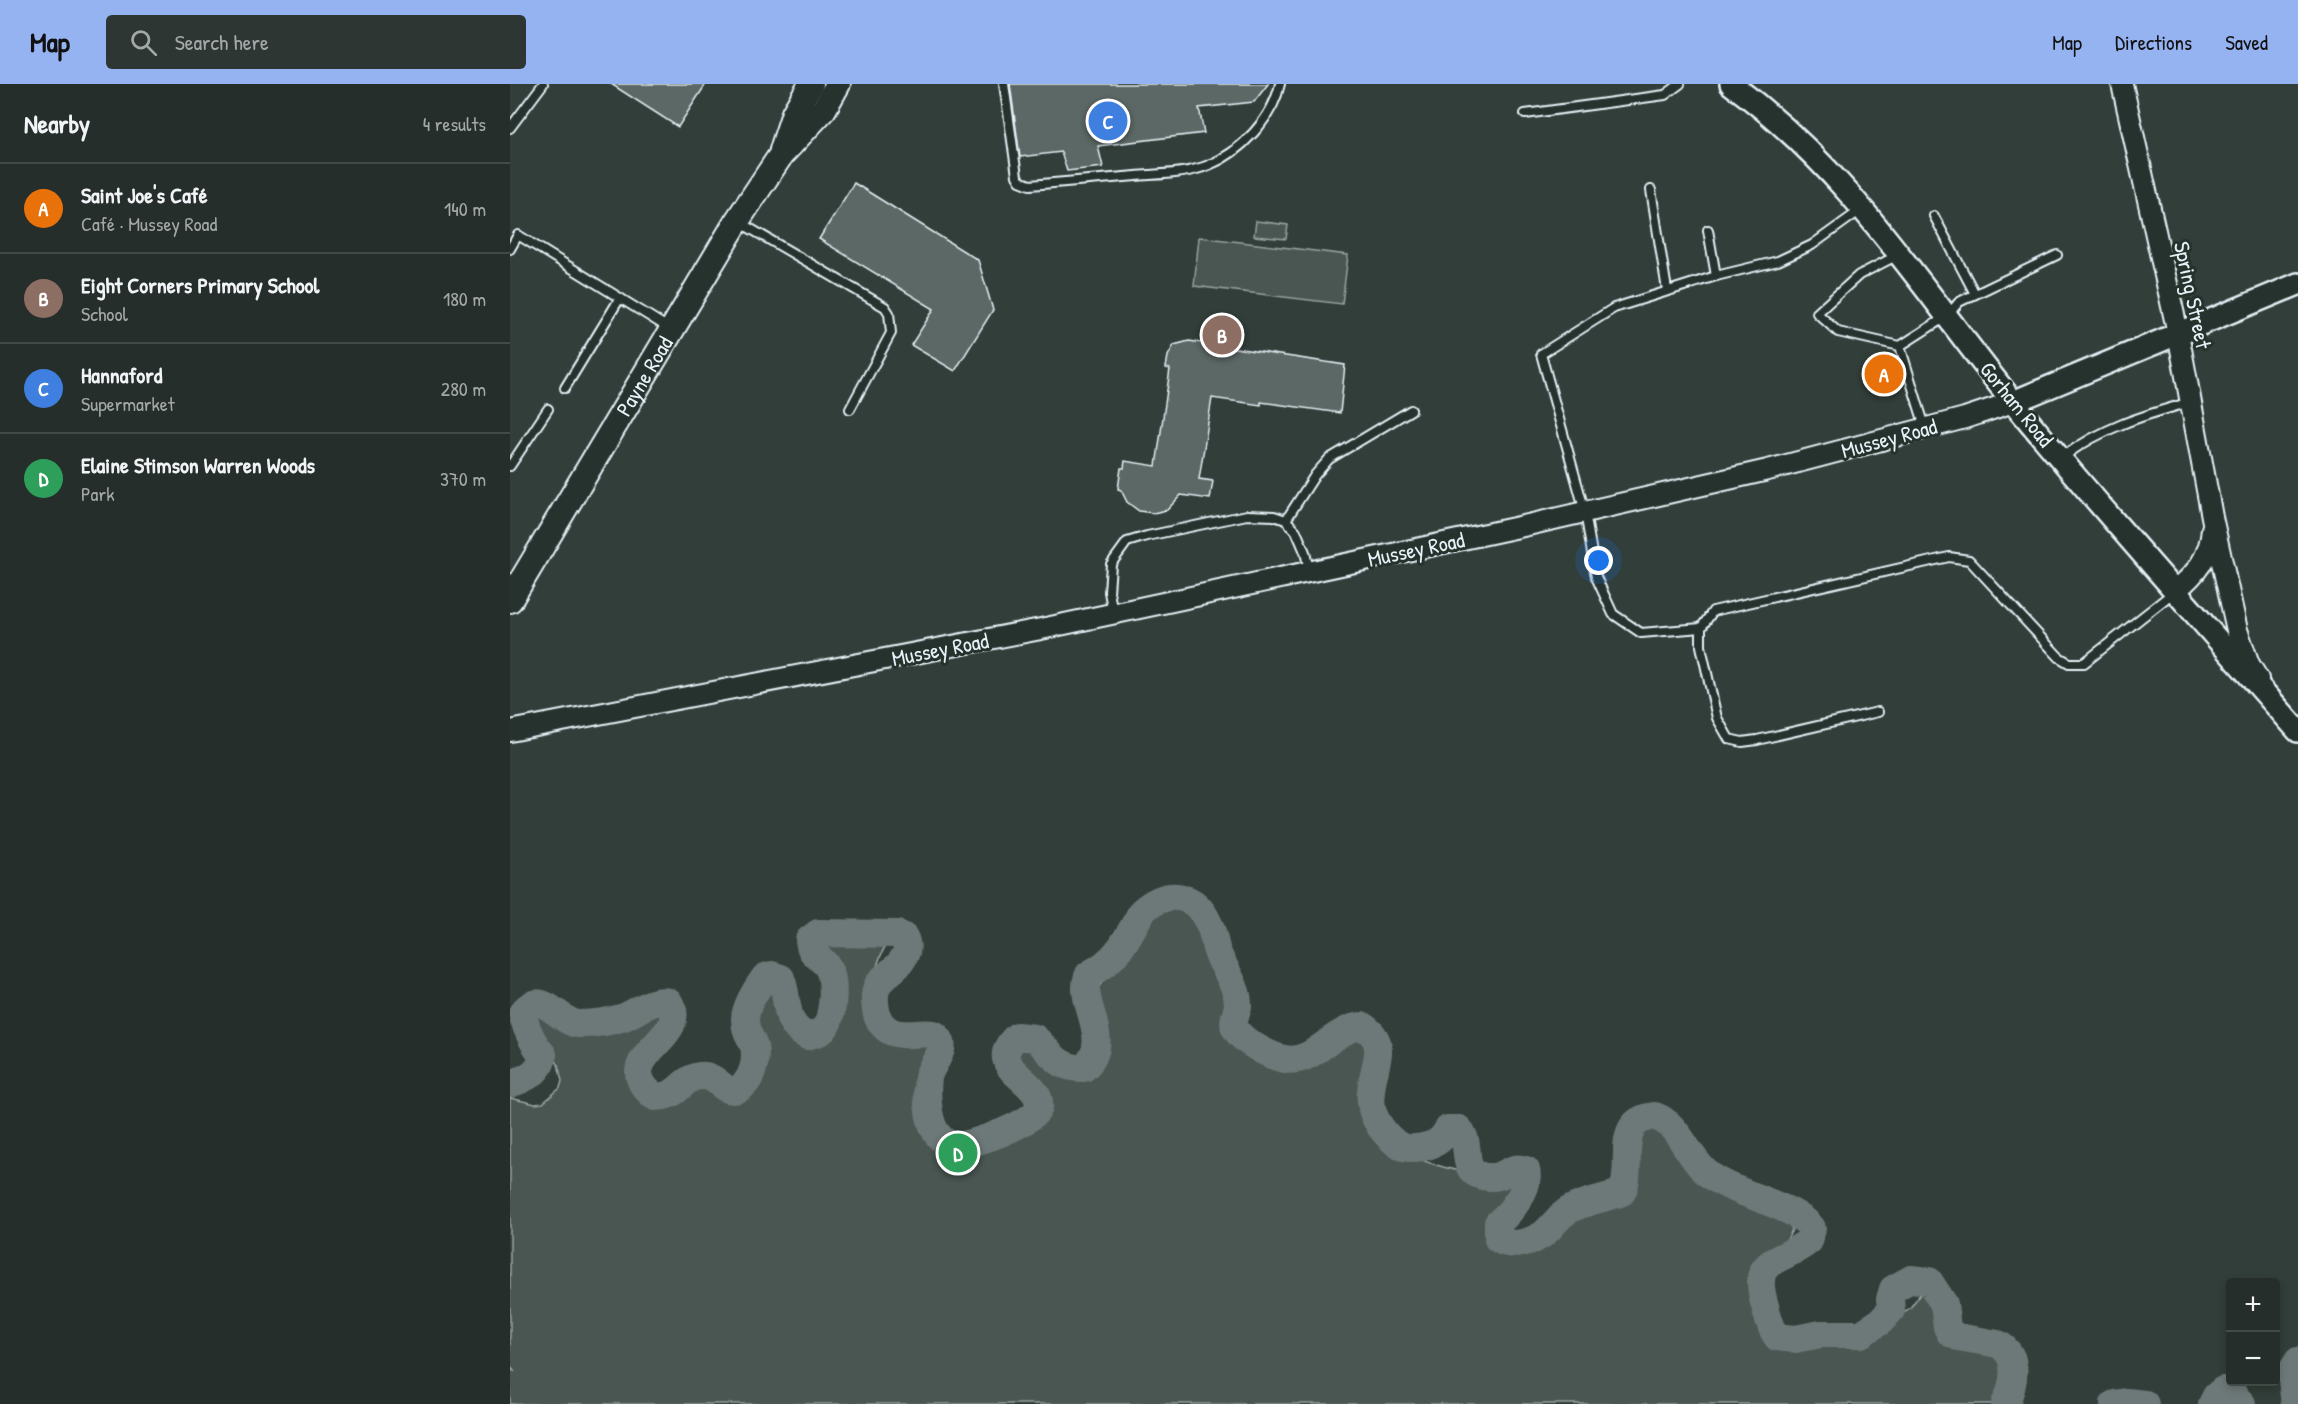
<!DOCTYPE html>
<html lang="en">
<head>
<meta charset="utf-8">
<style>
  :root { --surface:#262e2b; --page:#2e3633; --text:#f1f3f6; --muted:#a4a8a9; --line:#424a47; --accent:#95b2f1 }
  body { margin:0; font-family:"Patrick Hand",sans-serif; background:var(--page); color:var(--text) }
  .controls { position:absolute; right:18px; bottom:18px; display:grid; overflow:hidden; border-radius:6px; box-shadow:0 3px 9px #0003 }
  .controls button { width:54px; height:54px; display:grid; place-items:center; padding:0; border:0; border-bottom:2px solid var(--line); background:var(--surface); color:var(--text); font:30px sans-serif }
  .you { position:absolute; left:1089px; top:477px; width:21px; height:21px; margin:-15px; border:4px solid #fff; border-radius:50%; background:#1a73e8; box-shadow:0 0 0 9px #1a73e833 }
  .badge { display:grid; place-items:center; width:39px; height:39px; border-radius:50%; background:var(--accent); color:#fff; font-size:20px; font-weight:700 }
  .pin { position:absolute; translate:-50% -50%; border:3px solid #fff; box-shadow:0 2px 6px #0006 }
  .list { margin:0; padding:0; list-style:none }
  h2 { display:flex; justify-content:space-between; align-items:center; height:78px; margin:0; padding:0 24px; font-size:26px }
  h2 small { font-size:20px; font-weight:400; color:var(--muted) }
  .list li { display:grid; grid-template-columns:39px 1fr auto; gap:18px; align-items:center; box-sizing:border-box; height:90px; padding:0 24px; border-top:2px solid var(--line) }
  .list b { display:block; font-size:22px; white-space:nowrap }
  .list p { margin:0; font-size:20px; white-space:nowrap; color:var(--muted) }
  .list em { font-size:20px; font-style:normal; color:var(--muted) }
  .icon { flex:none; width:33px; height:33px; fill:none; stroke:currentColor; stroke-width:2; stroke-linecap:round; stroke-linejoin:round }
  .map { position:relative; flex:none; width:1788px; height:1320px; overflow:hidden }
  header { display:flex; align-items:center; gap:36px; box-sizing:border-box; height:84px; padding:0 30px; background:var(--accent); color:#111 }
  header strong { font-size:28px }
  nav { display:flex; gap:33px; margin-inline-start:auto; font-size:21px }
  .search { width:420px; height:54px; background:var(--page); display:flex; align-items:center; gap:15px; box-sizing:border-box; padding:0 21px; border-radius:6px; color:var(--muted); font-size:22px }
  main { display:flex }
  aside { flex:1; background:var(--surface) }
  .map>svg:first-child { display:block }
</style>
</head>
<body>
<header>
<strong>Map</strong>
<div class="search"><svg class="icon" aria-label="search" viewBox="0 0 24 24"><circle cx="10" cy="10" r="6"/><path d="M15 15l6 6"/></svg>Search here</div>
<nav><a>Map</a><a>Directions</a><a>Saved</a></nav>
</header>
<main>
<aside>
<h2>Nearby<small>4 results</small></h2>
<ul class="list">
<li><span class="badge" style="background:#e8710a">A</span><div><b>Saint Joe's Café</b><p>Café · Mussey Road</p></div><em>140 m</em></li>
<li><span class="badge" style="background:#8d6e63">B</span><div><b>Eight Corners Primary School</b><p>School</p></div><em>180 m</em></li>
<li><span class="badge" style="background:#3f7fe0">C</span><div><b>Hannaford</b><p>Supermarket</p></div><em>280 m</em></li>
<li><span class="badge" style="background:#2e9e5b">D</span><div><b>Elaine Stimson Warren Woods</b><p>Park</p></div><em>370 m</em></li>
</ul>
</aside>
<div class="map">
<svg width="1788" height="1320" viewBox="0 0 1788 1320">
  <rect width="100%" height="100%" fill="#323e39"/>
  <filter id="ink" filterUnits="userSpaceOnUse"><feTurbulence type="fractalNoise" baseFrequency=".0167" numOctaves="2"/><feDisplacementMap in="SourceGraphic" scale="12" xChannelSelector="R" yChannelSelector="G"/><feConvolveMatrix kernelMatrix="1 2 1 2 8 2 1 2 1" color-interpolation-filters="sRGB"/></filter>
  <g filter="url(#ink)">
    <g fill="#495651" stroke="#98a4a4" stroke-width="1.5">
      <path d="M746,137l32,4 -2,14 -32,-3z"/>
      <path d="M689,153l149,18 -6,49 -148,-18z"/>
      <path d="M665,819c9,2 23,14 28,22 7,11 6,29 10,41 5,12 15,24 18,37 2,9 0,19 4,28 12,30 50,37 79,28 18,-6 30,-20 47,-28l11,13c-1,14 -4,28 -3,42 4,72 64,79 121,92 10,0 18,-6 27,-3l3,7c-9,20 -35,45 -10,64 11,9 21,4 33,-2 13,-7 17,-22 29,-29 15,-8 51,-10 60,-21 15,-20 -10,-43 16,-69l9,-1 7,4c20,28 39,57 70,72 19,9 39,14 56,24l2,6 -8,15 -25,19 -5,20 15,40 12,17 5,2 14,2 45,-13 36,-5 29,-19 19,-26 6,2 11,14 -9,22v14c3,2 8,7 11,8 8,2 17,-2 24,-1 22,2 37,12 35,35 -1,10 -1,20 -6,28h-1491v-34l4,1 -4,-5v-268l25,6 8,-1 17,-15 2,-7 -4,-17 -18,-26 -1,-7 -6,-6 1,-12c6,-5 12,-3 18,1l1,8c18,15 62,9 83,1 6,-3 9,-9 15,-11 8,-2 12,2 15,8 -14,22 -42,38 -34,68 7,8 16,16 27,16 18,1 27,-19 45,-20 17,-2 35,12 50,1 8,-7 8,-21 9,-30 -5,-7 -9,-13 -12,-21 -4,-16 2,-45 22,-46 8,9 8,21 15,30 9,12 27,20 42,17 11,-18 14,-50 2,-69 -4,-6 -10,-7 -13,-14l8,-6 36,-2 18,-6 6,2v3c-10,17 -25,65 -12,82 4,4 15,11 20,13 12,5 25,-1 37,5l4,6c-10,15 -15,29 -15,48 -1,25 11,50 39,53 14,1 32,-7 45,-11 8,-3 18,-5 26,-9 6,-4 11,-12 16,-17l-11,-30 -17,-25 -2,-8 6,-10c22,5 38,32 63,34l7,-2 9,-11 3,-20 -11,-44 4,-9 6,-9 33,-33 22,-38z"/>
    </g>
    <g fill="none" stroke-linecap="round" stroke-linejoin="round">
      <g stroke="#6d7978" stroke-width="28">
        <path d="M0,1000c15,-5 31,-12 33,-29 -11,-12 -17,-27 -21,-42 21,-27 36,10 57,11 13,0 29,-2 42,-6 17,-6 30,-20 48,-16 25,37 -65,55 -14,95 25,-1 24,-15 40,-20 21,-6 25,14 38,13 18,-1 26,-32 20,-46 -4,-10 -8,-13 -8,-26 1,-14 12,-30 20,-41l7,-2 9,3c9,22 1,46 26,58 6,-2 13,-3 17,-7 10,-11 12,-52 3,-63 -8,-11 -16,-9 -18,-26l9,-7 80,1 6,3c3,6 4,12 1,18 -10,23 -36,18 -29,55 1,9 7,18 16,22 13,5 29,0 42,2 19,13 -4,29 -6,44 -2,15 0,42 8,54 5,8 13,14 23,13 15,0 78,-23 80,-38 4,-28 -58,-37 -22,-71l18,2c17,15 22,31 49,30 32,-29 -9,-66 5,-94 29,-14 38,-36 53,-63 25,-22 53,-19 67,13 5,9 5,21 9,30 6,13 14,25 18,38 1,3 2,10 2,14 -1,7 -6,14 -3,22 6,13 36,29 50,31 29,6 47,-31 78,-33 8,6 14,11 15,22 1,7 -2,15 -3,22 -7,25 -7,44 11,64 13,14 18,16 37,13 13,-3 18,-6 25,-18h11c16,17 -4,47 32,48 14,1 20,-13 35,-7 5,18 -15,42 -28,53v16c13,9 31,4 44,-4 10,-7 16,-19 27,-25 17,-10 36,-11 53,-18 13,-27 -10,-72 33,-76 25,9 32,40 52,57 27,22 87,31 105,55l-3,13c-30,24 -59,14 -44,65 3,10 5,22 12,31l18,2 26,-5h40l20,-13 10,-11 -1,-11 3,-10 18,-10 18,2 15,23 3,23 3,6 8,4 40,7c23,12 16,41 7,60"/>
        <path d="M1604,1320l12,-2 19,2"/>
        <path d="M1702,1320l4,-8 7,-6 9,3 10,11"/>
        <path d="M1785,1320l-4,-32 7,-11"/>
      </g>
    </g>
    <g fill="#5c6865" stroke="#e8f1f8" stroke-width="1.5">
      <path d="M101,0h95l-28,43z"/>
      <path d="M500,0h258l-14,18 -55,6 5,25 -106,13 5,21 -36,4 -6,-19 -41,5z"/>
      <path d="M344,99l124,77 15,50 -38,61 -44,-26 23,-36 -115,-70z"/>
      <path d="M679,257l156,24 -5,48 -79,-11v3l-49,-7 -13,81 14,2 -3,18 -29,-4 -14,15 -14,3 -14,-2 -12,-9 -6,-12 -3,-1 3,-21h3l1,-7 31,5 14,-97 -4,-1 2,-12 6,-11z"/>
      <path d="M1381,276l6,22 -19,6 -7,-22z"/>
    </g>
    <g fill="none" stroke-linecap="round" stroke-linejoin="round">
      <defs>
        <g id="service">
          <path d="M494,0l13,92 3,5 10,4c36,-3 71,-6 106,-9 25,-2 51,-2 73,-11 32,-13 64,-47 71,-81"/>
          <path d="M1015,30l140,-19 15,-11"/>
          <path d="M0,44l33,-44"/>
          <path d="M1141,106l16,100"/>
          <path d="M1424,132l41,78"/>
          <path d="M229,138l146,85 4,6 2,20 -41,76"/>
          <path d="M1198,146l8,46"/>
          <path d="M0,165l8,-14 152,94"/>
          <path d="M1386,172l-37,19 -42,38 21,19 62,14 25,81"/>
          <path d="M1390,262l47,-30 12,-14 98,-47"/>
          <path d="M55,304l55,-90"/>
          <path d="M1553,373c38,-29 81,-42 128,-55"/>
          <path d="M0,382l38,-57"/>
          <path d="M776,436l29,-45 14,-16 82,-49"/>
          <path d="M603,529l-4,-21 2,-28 16,-22 20,-6 100,-21 27,1 12,4 10,11 9,21 4,18"/>
          <path d="M1191,544l-60,5 -28,-19 -17,-37 -11,-65 -44,-158 73,-46 102,-32 62,-15 34,-16 50,-36"/>
          <path d="M1368,628l-121,28 -15,2 -13,-3 -12,-21 -16,-72v-18l12,-17 236,-54 20,3 90,97 10,6h15l90,-71"/>
        </g>
        <g id="tertiary">
          <path d="M1612,0l56,249 34,184 25,113 12,34 9,15"/>
          <path d="M1665,507c21,-17 35,-34 37,-62"/>
          <path d="M0,647l531,-102 478,-102 249,-57 197,-52 48,-16"/>
        </g>
        <g id="secondary">
          <path d="M1221,0c120,88 190,204 282,318 92,112 190,220 285,329"/>
          <path d="M1503,318l285,-118"/>
        </g>
        <g id="primary">
          <path d="M272,66l12,-37 17,-29"/>
          <path id="s1" d="M0,516l227,-379 44,-66 43,-46 14,-25"/>
        </g>
      </defs>
      <use href="#service" stroke="#e8f1f8" stroke-width="12"/>
      <use href="#tertiary" stroke="#e8f1f8" stroke-width="24"/>
      <use href="#secondary" stroke="#e8f1f8" stroke-width="26"/>
      <use href="#primary" stroke="#e8f1f8" stroke-width="28"/>
      <use href="#service" stroke="#26332d" stroke-width="8"/>
      <use href="#tertiary" stroke="#26332d" stroke-width="20"/>
      <use href="#secondary" stroke="#26332d" stroke-width="21"/>
      <use href="#primary" stroke="#26332d" stroke-width="24"/>
    </g>
  </g>
  <g text-anchor="middle" stroke-width="6" stroke-linejoin="round" paint-order="stroke">
    <g font-size="22" fill="#e8f1f8" stroke="#26332d">
      <text transform="translate(1683 211) rotate(78)" y="8">Spring Street</text>
      <text dy="8" stroke="none"><textPath href="#s1" startOffset="261">Payne Road</textPath></text>
      <text transform="translate(1507 320) rotate(51)" y="8">Gorham Road</text>
      <text transform="translate(1379 354) rotate(-15)" y="8">Mussey Road</text>
      <text transform="translate(906 465) rotate(-12)" y="8">Mussey Road</text>
      <text transform="translate(430 565) rotate(-11)" y="8">Mussey Road</text>
    </g>
  </g>
</svg>
<div class="controls">
<button>+</button>
<button>−</button>
</div>
<div class="you"></div>
<div class="pin badge" style="left:1374px;top:290px;background:#e8710a">A</div>
<div class="pin badge" style="left:712px;top:251px;background:#8d6e63">B</div>
<div class="pin badge" style="left:598px;top:37px;background:#3f7fe0">C</div>
<div class="pin badge" style="left:448px;top:1069px;background:#2e9e5b">D</div>
</div>
</main>
</body>
</html>
